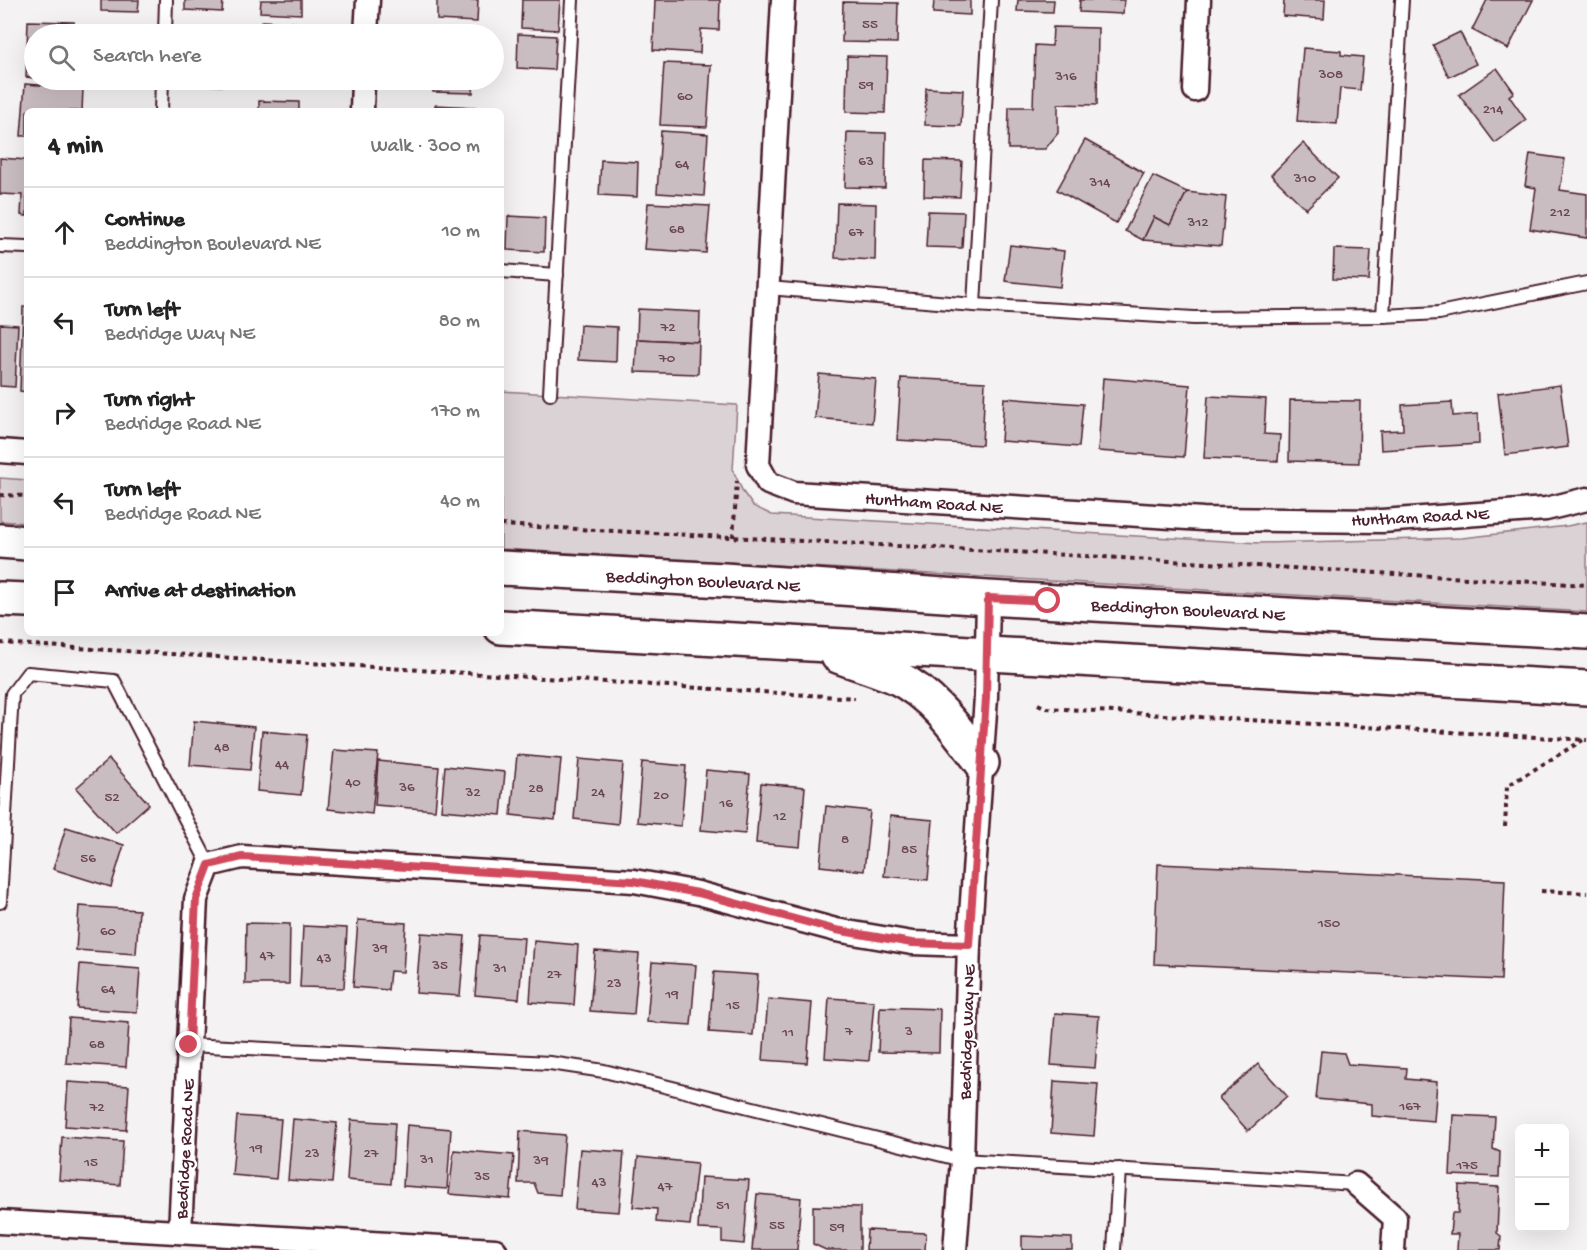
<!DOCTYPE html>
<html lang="en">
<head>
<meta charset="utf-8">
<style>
  :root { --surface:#fff; --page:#f2f2f2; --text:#222; --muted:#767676; --line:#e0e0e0 }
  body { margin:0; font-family:"Gochi Hand",sans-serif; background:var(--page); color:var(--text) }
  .controls { position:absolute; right:18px; bottom:18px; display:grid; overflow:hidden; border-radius:9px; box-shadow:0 6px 24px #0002 }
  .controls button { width:54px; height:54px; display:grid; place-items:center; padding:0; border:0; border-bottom:2px solid var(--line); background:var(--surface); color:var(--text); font:30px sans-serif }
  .stop { position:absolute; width:18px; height:18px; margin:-14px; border:4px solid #d1495b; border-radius:50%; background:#fff }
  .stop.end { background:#d1495b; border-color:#fff; box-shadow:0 2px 6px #0008 }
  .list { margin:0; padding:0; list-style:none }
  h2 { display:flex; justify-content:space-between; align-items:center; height:78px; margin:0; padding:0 24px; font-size:26px }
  h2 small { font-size:20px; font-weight:400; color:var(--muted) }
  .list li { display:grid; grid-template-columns:39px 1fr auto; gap:18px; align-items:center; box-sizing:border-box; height:90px; padding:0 24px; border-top:2px solid var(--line) }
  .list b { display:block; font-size:22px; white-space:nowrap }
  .list p { margin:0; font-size:20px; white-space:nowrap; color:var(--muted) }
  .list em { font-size:20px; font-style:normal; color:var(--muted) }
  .icon { flex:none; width:33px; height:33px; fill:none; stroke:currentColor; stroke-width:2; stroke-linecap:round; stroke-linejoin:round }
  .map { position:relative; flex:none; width:1587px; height:1250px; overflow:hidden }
  .search { position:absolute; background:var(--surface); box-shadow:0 6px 24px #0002; left:24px; top:24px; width:480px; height:66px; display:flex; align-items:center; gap:15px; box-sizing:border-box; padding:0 21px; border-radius:33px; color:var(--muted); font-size:22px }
  .panel { position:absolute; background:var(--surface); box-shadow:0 6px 24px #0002; left:24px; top:108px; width:480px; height:528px; border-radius:9px }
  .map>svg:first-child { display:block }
</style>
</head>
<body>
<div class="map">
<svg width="1587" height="1250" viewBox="0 0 1587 1250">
  <rect width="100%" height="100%" fill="#f4f2f2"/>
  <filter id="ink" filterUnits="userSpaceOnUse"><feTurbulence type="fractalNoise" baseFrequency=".0167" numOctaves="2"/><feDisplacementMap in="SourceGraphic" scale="12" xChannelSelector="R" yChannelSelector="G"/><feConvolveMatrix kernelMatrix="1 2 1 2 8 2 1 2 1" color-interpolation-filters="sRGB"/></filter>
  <g filter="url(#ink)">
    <g fill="#dbd2d5" stroke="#927880" stroke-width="1.5">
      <path d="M501,391l236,14 -4,65 10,22 10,14 19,9 487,28 203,-5 105,-12 20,-4v90l-1086,-63z"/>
      <path d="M0,478l27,2v43l-27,-2z"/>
    </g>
    <g fill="#cabdc1" stroke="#4a1f2b" stroke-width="1.5">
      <path d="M101,0h38l-1,12 -37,-1z"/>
      <path d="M185,0h38l-1,12 -37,-2z"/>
      <path d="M261,0h40v14l-41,-2z"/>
      <path d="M437,0h41l-1,22 -40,-2z"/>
      <path d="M522,0h38l-2,30 -37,-2z"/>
      <path d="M655,0h65l-1,30 -18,-1 -1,24 -47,-3z"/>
      <path d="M934,0h36v15l-37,-2z"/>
      <path d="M1018,0h36l-1,12 -36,-1z"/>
      <path d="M1080,0h44l-1,14 -44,-2z"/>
      <path d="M1284,0h41l-1,19 -41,-3z"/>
      <path d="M1487,0h46l-25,49 -36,-19z"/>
      <path d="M843,2l55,1 -1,40 -55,-1z"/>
      <path d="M28,21l46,1v12h-40v44l-8,-1z"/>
      <path d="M262,21l40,2 -1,11h-40z"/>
      <path d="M1053,27l45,1 -1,77 -39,-1v29l-13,16h-37l1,-42h24l2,-62 17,1z"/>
      <path d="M435,30l41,2v2h-41z"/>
      <path d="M1460,32l16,32 -27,13 -16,-32z"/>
      <path d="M518,34l38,2 -2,34 -37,-2z"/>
      <path d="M1303,48l38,3v4l22,2 -3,33 -20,-2 -3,36 -40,-3z"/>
      <path d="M847,56l40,1 -2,56 -39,-1z"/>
      <path d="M664,63l47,2 -4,62 -47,-2z"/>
      <path d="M1497,68l17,24 -5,4 17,24 -31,23 -36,-48z"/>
      <path d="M185,80h38l-1,6 -37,-2z"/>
      <path d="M259,80h41v5l-41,-2z"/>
      <path d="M433,80h41l-1,13 -40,-1z"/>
      <path d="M25,84l58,4 -1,23h-55v25h-6z"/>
      <path d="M926,88l37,2 -2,36 -36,-1z"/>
      <path d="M259,101l40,1v9h-40z"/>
      <path d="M435,105l40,2v4h-41z"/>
      <path d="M661,131l47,3 -4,62 -47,-3z"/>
      <path d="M847,132l39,1 -1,55 -40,-1z"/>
      <path d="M1085,140l59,33 -28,50 -59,-33z"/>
      <path d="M1303,143l35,35 -32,31 -35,-34z"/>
      <path d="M1530,154l35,5 -5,31 27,4v44l-57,-9 6,-41 -11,-2z"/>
      <path d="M0,158l27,2v56l-6,-1 1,-20 -22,-1z"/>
      <path d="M601,160l37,2 -1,35 -38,-2z"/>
      <path d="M925,160l37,1 -2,36 -36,-1z"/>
      <path d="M1153,176l34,16 -17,33 -16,-8 -11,23 -18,-9z"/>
      <path d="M1187,192l39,5 -5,49 -78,-6 11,-23 16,8z"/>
      <path d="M648,203l62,3 -4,47 -62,-4z"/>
      <path d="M837,203l39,1 -1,56 -40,-2z"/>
      <path d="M928,211l36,1 -2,36 -36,-1z"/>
      <path d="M508,216l37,2 -1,34 -37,-2z"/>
      <path d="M1010,245l54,6 -4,36 -55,-6z"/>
      <path d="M1334,249l37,1 -2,30 -36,-1z"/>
      <path d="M23,307h4v85l-7,-1z"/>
      <path d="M638,309l62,3 -1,30 -62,-3z"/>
      <path d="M0,324l18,1 -3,62 -15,-1z"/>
      <path d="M580,325l37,2 -1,35 -38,-2z"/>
      <path d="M637,339l62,3 -1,32 -63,-2z"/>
      <path d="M819,374l57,5 -4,44 -57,-5z"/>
      <path d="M901,378l84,4 -3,63 -85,-5z"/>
      <path d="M1103,378l87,7 -6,72 -86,-6z"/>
      <path d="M1560,385l8,62 -63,8 -7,-62z"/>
      <path d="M1208,396l58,3 -2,35 16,1 -2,26 -74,-3z"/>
      <path d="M1004,398l79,6 -4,43 -78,-6z"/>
      <path d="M1290,400l70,1 -1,62 -70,-2z"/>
      <path d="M1452,402l1,14 25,-2 1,30 -98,6 -1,-19 23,-1 -1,-25z"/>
      <path d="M194,721l60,6 -4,43 -60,-5z"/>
      <path d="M262,731l45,4 -6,60 -44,-4z"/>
      <path d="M334,750l44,3 -6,61 -44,-5z"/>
      <path d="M517,755l44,4 -6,61 -44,-5z"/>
      <path d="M109,759l40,45 -33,29 -40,-45z"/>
      <path d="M579,759l44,4 -5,61 -44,-5z"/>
      <path d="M378,761l61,6 -4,43 -60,-5z"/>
      <path d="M642,762l44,4 -5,60 -44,-4z"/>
      <path d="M445,766l60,6 -4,43 -60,-5z"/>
      <path d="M706,770l44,4 -5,60 -44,-4z"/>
      <path d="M761,783l44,4 -5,60 -44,-4z"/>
      <path d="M826,806l44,5 -6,60 -44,-5z"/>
      <path d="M890,816l43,4 -5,60 -44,-4z"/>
      <path d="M66,827l58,18 -13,42 -58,-18z"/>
      <path d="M1158,864l347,16 -4,100 -347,-16z"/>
      <path d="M79,906l60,4 -3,44 -60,-4z"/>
      <path d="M358,920l48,3 -3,49 -13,-1 -2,19 -35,-3z"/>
      <path d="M246,923l44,1 -1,60h-44z"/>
      <path d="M303,926l44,2 -3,60 -44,-1z"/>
      <path d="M421,933l44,3 -5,60 -44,-3z"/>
      <path d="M480,935l44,3 -5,61 -44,-4z"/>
      <path d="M534,941l44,4 -4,60 -44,-3z"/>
      <path d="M595,951l44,3 -5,60 -44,-3z"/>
      <path d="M652,962l44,3 -5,60 -44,-3z"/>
      <path d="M80,964l60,5 -3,43 -60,-4z"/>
      <path d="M714,972l44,3 -5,60 -44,-3z"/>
      <path d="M829,998l45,3 -5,60 -44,-3z"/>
      <path d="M768,999l44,4 -5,60 -44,-3z"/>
      <path d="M880,1007l60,2 -1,44 -61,-1z"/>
      <path d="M1055,1013l44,3 -4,52 -44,-3z"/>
      <path d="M69,1018l60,5 -3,44 -60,-4z"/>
      <path d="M1321,1051l23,2 4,11 59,4 -1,11 31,3 -3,39 -62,-5v-12l-56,-5z"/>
      <path d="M1258,1064l29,32 -39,35 -29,-33z"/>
      <path d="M1054,1081l44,3 -4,52 -43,-3z"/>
      <path d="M68,1082l61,4 -3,44 -61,-4z"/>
      <path d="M1453,1115l42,2 -2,32 7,3 -1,25 -49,-2z"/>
      <path d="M237,1116l44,3 -5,60 -44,-4z"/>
      <path d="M293,1119l44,4 -5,60 -44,-3z"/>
      <path d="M351,1120l44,3 -4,61 -44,-4z"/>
      <path d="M407,1125l44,4 -4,60 -44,-3z"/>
      <path d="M520,1131l45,4 -5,60 -22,-2 -4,-10h-16z"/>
      <path d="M62,1137l61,4 -3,44 -61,-5z"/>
      <path d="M580,1149l44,3 -5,60 -44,-3z"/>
      <path d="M454,1150l60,5 -4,44 -61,-5z"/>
      <path d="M638,1157l59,6 -7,62 -34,-3 1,-13 -24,-2z"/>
      <path d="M701,1177l48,3 -5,64 -22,-2v-12l-24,-1z"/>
      <path d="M1459,1185l40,2 -2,46 4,3 -1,14h-43l1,-16h-8l2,-21h6z"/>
      <path d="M757,1194l44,4 -4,52h-45z"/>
      <path d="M813,1206l47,1v43h-34l-13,-6z"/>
      <path d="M867,1230l59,3 -1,17h-59z"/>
      <path d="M1022,1236l50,2v12h-50z"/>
    </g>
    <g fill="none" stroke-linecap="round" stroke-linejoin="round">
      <defs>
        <g id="lane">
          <path d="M165,34l1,-34"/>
          <path d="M161,111l1,-31"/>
          <path d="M0,246l27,1"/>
          <path d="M501,271l56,4"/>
          <path d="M768,288l206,17 220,13 189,-2 56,-3 148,-30"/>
          <path d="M974,305l17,-305"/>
          <path d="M1383,316l19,-316"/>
          <path d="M550,394l22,-394"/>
          <path d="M0,902l12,-208 16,-21 86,8 95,184"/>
          <path d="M188,1045l362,18 54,8 358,89 394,24"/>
          <path d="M1114,1250l5,-81"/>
        </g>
        <g id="street">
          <path d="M783,0l-25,465 10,18 26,10 409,26 179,2 164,-12 41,-10"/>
          <path d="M366,34l2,-34"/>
          <path d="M1195,90l4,-90"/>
          <path d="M362,111l1,-31"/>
          <path d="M0,451l27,2"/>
          <path d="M1356,1184l39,34 -2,32"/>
          <path d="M0,1222l495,28"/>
          <path d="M180,1232l16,-333 13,-34 33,-8 392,24 64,12 138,37 76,13 57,2"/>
          <path d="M955,1250l7,-90 7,-215 17,-248 2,-99"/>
        </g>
        <g id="secondary">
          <path d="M0,541l27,2"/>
          <path d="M501,568l223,12 264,18 599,34"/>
          <path d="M0,599l27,1"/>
          <path d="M501,627l542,30 544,31"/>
          <path d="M838,656c19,7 39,13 58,21 37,18 62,54 86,86"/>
        </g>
      </defs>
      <use href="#lane" stroke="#4a1f2b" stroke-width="16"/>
      <use href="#street" stroke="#4a1f2b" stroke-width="27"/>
      <use href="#secondary" stroke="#4a1f2b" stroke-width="38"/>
      <g stroke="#4a1f2b" stroke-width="4" stroke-dasharray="4.5 4.5" stroke-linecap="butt">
        <path d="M0,495l27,1"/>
        <path d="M501,525l549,29 537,31"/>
        <path d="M733,537l4,-56"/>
        <path d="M0,643l855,55"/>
        <path d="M1038,704l8,4 541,32"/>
        <path d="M1505,827l2,-41 76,-46"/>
        <path d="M1541,891l46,2"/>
      </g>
      <use href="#lane" stroke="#fff" stroke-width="12"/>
      <use href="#street" stroke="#fff" stroke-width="22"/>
      <use href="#secondary" stroke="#fff" stroke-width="33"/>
    </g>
  </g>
  <g fill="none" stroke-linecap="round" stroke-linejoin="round" filter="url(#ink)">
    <path stroke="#d1495b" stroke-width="8" d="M189,1045l7,-146 13,-34 33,-8 392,24 64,12 138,37 76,13 57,2 17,-247 2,-100 60,3"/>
  </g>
  <g text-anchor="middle" stroke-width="5" stroke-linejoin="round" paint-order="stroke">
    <g font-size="15" fill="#6a4650">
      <text x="870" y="28">55</text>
      <text x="1331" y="78">308</text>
      <text x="1066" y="80">316</text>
      <text x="866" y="89">59</text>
      <text x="685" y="100">60</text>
      <text x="1493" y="113">214</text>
      <text x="866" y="165">63</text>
      <text x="682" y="168">64</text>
      <text x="1305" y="182">310</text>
      <text x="1100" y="186">314</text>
      <text x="1560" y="216">212</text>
      <text x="1198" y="226">312</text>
      <text x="677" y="233">68</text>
      <text x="856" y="236">67</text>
      <text x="668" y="331">72</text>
      <text x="667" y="362">70</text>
      <text x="222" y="751">48</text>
      <text x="282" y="768">44</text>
      <text x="353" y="786">40</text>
      <text x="407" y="791">36</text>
      <text x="536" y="792">28</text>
      <text x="473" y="796">32</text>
      <text x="598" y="796">24</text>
      <text x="661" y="799">20</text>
      <text x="112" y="801">52</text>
      <text x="726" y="807">16</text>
      <text x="780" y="820">12</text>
      <text x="845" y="843">8</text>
      <text x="909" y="853">85</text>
      <text x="88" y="862">56</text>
      <text x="1329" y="927">150</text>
      <text x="108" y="935">60</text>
      <text x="380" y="952">39</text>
      <text x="267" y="959">47</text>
      <text x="324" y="962">43</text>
      <text x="440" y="969">35</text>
      <text x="500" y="972">31</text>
      <text x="554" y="978">27</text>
      <text x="614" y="987">23</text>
      <text x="108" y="993">64</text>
      <text x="672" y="998">19</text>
      <text x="733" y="1009">15</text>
      <text x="849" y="1035">7</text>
      <text x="909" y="1035">3</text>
      <text x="788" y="1036">11</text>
      <text x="97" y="1048">68</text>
      <text x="1410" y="1110">167</text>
      <text x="97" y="1111">72</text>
      <text x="256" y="1152">19</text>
      <text x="312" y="1157">23</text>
      <text x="371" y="1157">27</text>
      <text x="427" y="1163">31</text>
      <text x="541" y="1164">39</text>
      <text x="91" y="1166">15</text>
      <text x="1467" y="1169">175</text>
      <text x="482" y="1180">35</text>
      <text x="599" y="1186">43</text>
      <text x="665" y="1190">47</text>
      <text x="723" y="1209">51</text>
      <text x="777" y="1229">55</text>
      <text x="837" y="1231">59</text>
    </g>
    <g font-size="18" fill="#4a1f2b" stroke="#fff">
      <text transform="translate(934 502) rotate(4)" y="6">Huntham Road NE</text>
      <text transform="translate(1420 516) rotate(-3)" y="6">Huntham Road NE</text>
      <text transform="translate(703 580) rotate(3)" y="6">Beddington Boulevard NE</text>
      <text transform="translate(1188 609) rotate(3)" y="6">Beddington Boulevard NE</text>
      <text transform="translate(966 1032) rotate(-88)" y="6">Bedridge Way NE</text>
      <text transform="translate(184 1149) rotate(-87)" y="6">Bedridge Road NE</text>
    </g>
  </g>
</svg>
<div class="controls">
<button>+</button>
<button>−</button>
</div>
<div class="stop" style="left:1048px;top:601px"></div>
<div class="stop end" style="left:189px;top:1045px"></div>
<div class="search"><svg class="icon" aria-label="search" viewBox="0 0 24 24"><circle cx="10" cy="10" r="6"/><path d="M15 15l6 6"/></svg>Search here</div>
<section class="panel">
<h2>4 min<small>Walk · 300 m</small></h2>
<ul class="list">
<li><svg class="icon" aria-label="ahead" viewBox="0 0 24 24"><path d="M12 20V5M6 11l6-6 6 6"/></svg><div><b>Continue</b><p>Beddington Boulevard NE</p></div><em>10 m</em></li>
<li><svg class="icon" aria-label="left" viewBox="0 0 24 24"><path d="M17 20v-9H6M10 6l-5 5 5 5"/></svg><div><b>Turn left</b><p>Bedridge Way NE</p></div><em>80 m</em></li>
<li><svg class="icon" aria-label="right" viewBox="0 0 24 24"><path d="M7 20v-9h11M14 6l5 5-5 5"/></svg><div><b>Turn right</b><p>Bedridge Road NE</p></div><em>170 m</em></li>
<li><svg class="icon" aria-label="left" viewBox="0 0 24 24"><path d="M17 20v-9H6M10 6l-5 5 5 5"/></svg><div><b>Turn left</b><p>Bedridge Road NE</p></div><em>40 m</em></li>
<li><svg class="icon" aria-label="arrive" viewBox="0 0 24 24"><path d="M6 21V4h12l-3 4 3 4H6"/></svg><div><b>Arrive at destination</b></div></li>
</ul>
</section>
</div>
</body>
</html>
